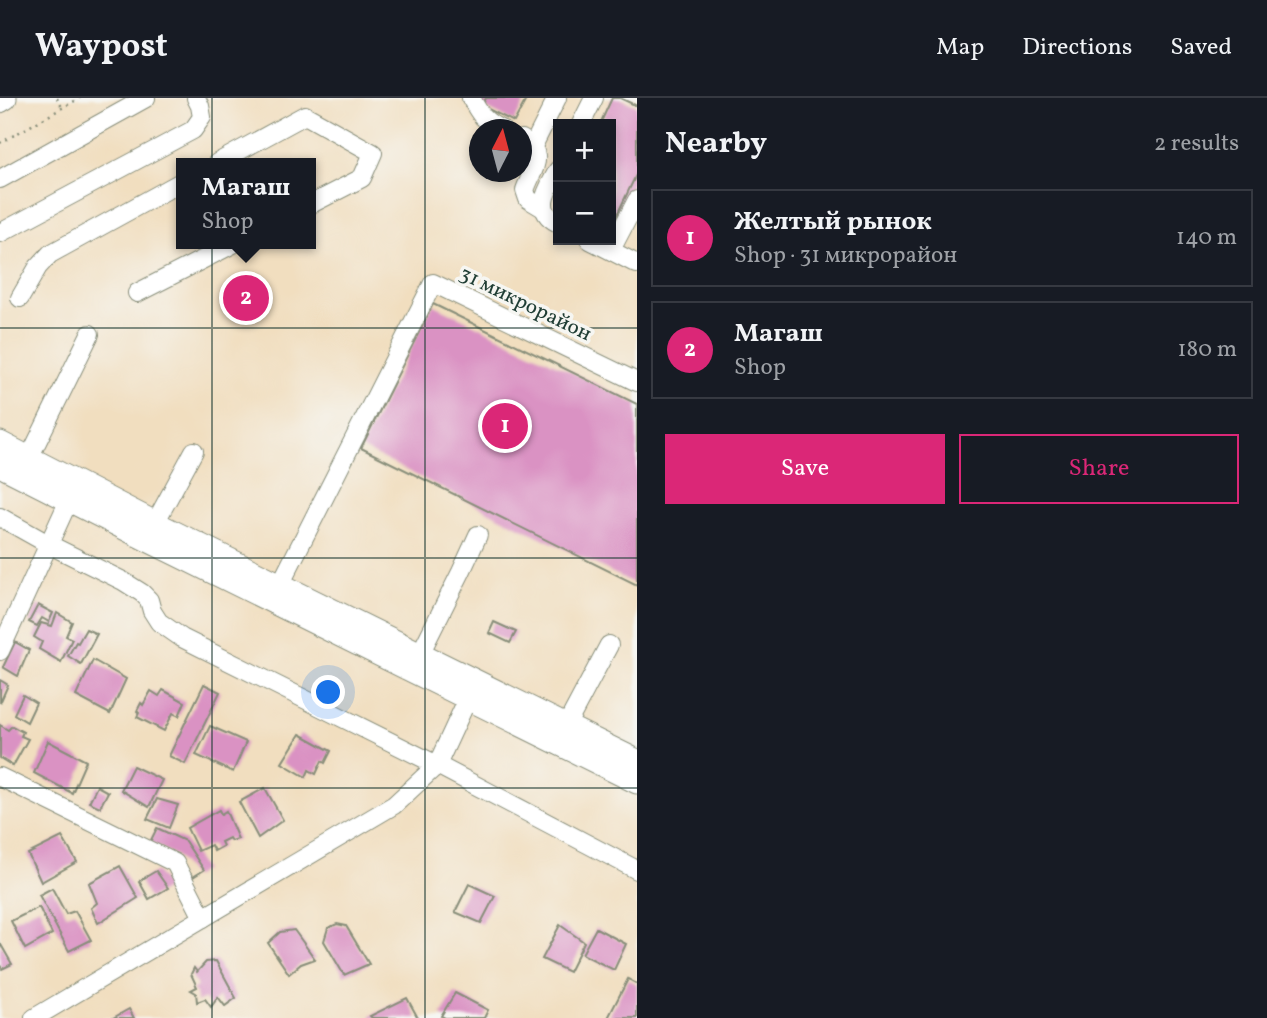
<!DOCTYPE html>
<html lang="en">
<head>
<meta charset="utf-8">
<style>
  :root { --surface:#171b24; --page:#20242c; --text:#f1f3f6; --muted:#9ea1a6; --line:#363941; --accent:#db2777 }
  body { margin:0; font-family:Vollkorn,serif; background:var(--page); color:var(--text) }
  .controls { position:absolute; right:21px; top:21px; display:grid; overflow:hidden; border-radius:0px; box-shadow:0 4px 10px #0003 }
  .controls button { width:63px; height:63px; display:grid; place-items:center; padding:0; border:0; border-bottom:2px solid var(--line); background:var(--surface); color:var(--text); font:35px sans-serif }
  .compass { position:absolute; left:469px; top:21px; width:63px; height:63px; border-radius:50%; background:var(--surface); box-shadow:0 4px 10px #0003; rotate:6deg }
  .you { position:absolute; left:329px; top:595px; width:24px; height:24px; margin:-18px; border:5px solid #fff; border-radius:50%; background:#1a73e8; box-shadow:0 0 0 10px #1a73e833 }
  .badge { display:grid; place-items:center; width:46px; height:46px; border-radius:50%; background:var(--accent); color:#fff; font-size:23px; font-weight:700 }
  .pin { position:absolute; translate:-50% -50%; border:4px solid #fff; box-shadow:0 2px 7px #0006 }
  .popup { position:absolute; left:176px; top:60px; width:140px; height:91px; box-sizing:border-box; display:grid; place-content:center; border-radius:0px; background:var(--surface); filter:drop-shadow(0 2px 5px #0005); font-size:23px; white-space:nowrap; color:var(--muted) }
  .popup b { font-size:26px; color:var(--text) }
  .popup::after { content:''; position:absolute; left:50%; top:100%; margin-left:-14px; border:14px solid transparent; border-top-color:var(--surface) }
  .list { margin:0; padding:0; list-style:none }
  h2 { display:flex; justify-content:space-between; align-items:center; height:91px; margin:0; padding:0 28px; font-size:30px }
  h2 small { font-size:23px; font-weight:400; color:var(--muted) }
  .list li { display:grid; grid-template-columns:46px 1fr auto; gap:21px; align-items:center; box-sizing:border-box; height:98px; margin:0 14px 14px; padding:0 14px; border:2px solid var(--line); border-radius:0px }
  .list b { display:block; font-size:26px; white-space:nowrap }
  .list p { margin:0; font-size:23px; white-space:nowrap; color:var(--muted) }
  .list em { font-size:23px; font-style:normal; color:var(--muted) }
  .actions { display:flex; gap:14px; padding:21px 28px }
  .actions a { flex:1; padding:16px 0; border:2px solid var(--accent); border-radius:0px; text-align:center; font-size:24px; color:var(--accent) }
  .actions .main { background:var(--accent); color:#fff }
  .map { position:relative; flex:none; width:637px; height:920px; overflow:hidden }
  header { display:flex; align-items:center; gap:42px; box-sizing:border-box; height:98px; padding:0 35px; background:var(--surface); border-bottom:2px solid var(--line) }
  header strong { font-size:33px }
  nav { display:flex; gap:38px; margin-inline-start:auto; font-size:24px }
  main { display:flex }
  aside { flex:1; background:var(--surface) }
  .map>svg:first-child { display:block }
</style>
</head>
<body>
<header>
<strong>Waypost</strong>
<nav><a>Map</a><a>Directions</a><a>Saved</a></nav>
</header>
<main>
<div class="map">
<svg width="637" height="920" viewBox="0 0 637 920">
  <rect width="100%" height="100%" fill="#f6f6f2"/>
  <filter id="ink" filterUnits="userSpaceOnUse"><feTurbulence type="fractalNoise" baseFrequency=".0143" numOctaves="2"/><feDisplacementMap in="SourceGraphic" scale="14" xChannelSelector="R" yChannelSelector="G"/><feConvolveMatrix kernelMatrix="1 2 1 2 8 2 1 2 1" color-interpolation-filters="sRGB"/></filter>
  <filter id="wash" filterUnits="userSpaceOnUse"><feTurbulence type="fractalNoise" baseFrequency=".00686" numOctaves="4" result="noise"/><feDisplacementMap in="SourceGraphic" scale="28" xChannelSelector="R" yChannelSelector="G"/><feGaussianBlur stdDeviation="1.57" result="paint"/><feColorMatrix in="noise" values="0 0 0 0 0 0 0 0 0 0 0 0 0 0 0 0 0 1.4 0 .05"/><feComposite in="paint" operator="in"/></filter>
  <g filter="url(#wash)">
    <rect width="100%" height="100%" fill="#f1debf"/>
    <g id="blocks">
      <g fill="#da92c3">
        <path d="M486,0h41l-13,24 -32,-16z"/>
        <path d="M612,0h8l17,8v67l-22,46 -4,-2v-93h-11z"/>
        <path d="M433,206l204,100v181l-276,-137z"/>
        <path d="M38,507l15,8 -4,9 -7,-4 -5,8 -8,-4z"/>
        <path d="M57,515l15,9 -6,14 6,3 -11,23 -22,-13 3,-7 -8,-5 7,-14 11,3z"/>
        <path d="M494,524l22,10 -6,11 -21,-10z"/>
        <path d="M86,531l11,5 -16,30 -13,-8 8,-14 2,1z"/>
        <path d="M15,544l14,8 -11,26 -15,-9z"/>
        <path d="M93,562l33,19 -16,35 -34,-18z"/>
        <path d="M0,582l8,5 -8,18z"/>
        <path d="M204,586l16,8 -35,72 -16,-8z"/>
        <path d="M163,592l22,12 -6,14 -6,-3 -9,18 -27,-14 2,-4 -2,-2 4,-8 2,2 8,-14 8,5z"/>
        <path d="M23,597l13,8 -9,19 -13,-8z"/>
        <path d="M0,627l8,5 4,-4 11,6 -2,4 7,3 -15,27 -13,-8z"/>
        <path d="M210,628l36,16 -13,30 -37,-17z"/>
        <path d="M300,636l31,17 -6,12 -3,-2 -6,13 -7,-4 -3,7 -24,-14z"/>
        <path d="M48,643l38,20 -14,32 -38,-20z"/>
        <path d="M133,668l29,14 -13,27 -28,-17z"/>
        <path d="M97,688l11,6 -8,15 -11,-5z"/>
        <path d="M265,690l18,32 -25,18 -19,-36z"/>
        <path d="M157,701l21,6 -9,23 -22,-9z"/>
        <path d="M219,712l2,4 5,-3 12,28 -7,2 -2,-3 -8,4 2,4 -9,5 -3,-6 -13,6 -11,-23z"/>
        <path d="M157,730l28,13 19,29 -11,7 -17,-21 -26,-14z"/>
        <path d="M62,739l15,25 -36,20 -13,-28z"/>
        <path d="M120,768l18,32 -40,25 -7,-15 6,-5 -8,-20z"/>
        <path d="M156,773l12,17 -19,11 -10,-18z"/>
        <path d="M469,786l26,12 -14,27 -26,-11z"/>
        <path d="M52,790l14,26 9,-3 16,29 -22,11 -30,-56z"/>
        <path d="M39,809l13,27 -27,15 -14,-28z"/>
        <path d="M337,826l9,2 23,38 -25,11 -20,-34 4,-13z"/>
        <path d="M560,827l24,17 -15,30 -27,-13z"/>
        <path d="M596,830l30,16 -12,26 -32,-16z"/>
        <path d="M294,832l21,29 -14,5 -12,10 -21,-31 12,-11z"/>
        <path d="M0,845l12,21 -10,5 -2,-4z"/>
        <path d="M216,863l20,37 -11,8 -7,-9 -7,10 -6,-8 -8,3 -1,-9 -5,-3 6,-3 -6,-13 3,-6 3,4 9,-10z"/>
        <path d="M628,881l9,5v34h-29z"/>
        <path d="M455,895l33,17 -4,8h-39l-4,-2z"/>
        <path d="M407,900l11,20h-46l-2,-2z"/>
        <path d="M129,911l5,9h-21z"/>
      </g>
    </g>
  </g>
  <g filter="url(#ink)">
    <use href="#blocks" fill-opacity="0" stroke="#888e7a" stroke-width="2"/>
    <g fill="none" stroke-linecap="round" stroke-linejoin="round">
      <defs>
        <g id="minor">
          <path d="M471,0c9,17 13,23 31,32"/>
          <path d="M581,26l13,-26"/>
          <path d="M522,41c25,15 11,29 3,51l3,9 15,9"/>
          <path d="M533,48l24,-48"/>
          <path d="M217,65l88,-48 68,38 -11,25 -51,26"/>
          <path d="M558,72c-10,19 -26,40 0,53"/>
          <path d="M0,81l146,-81"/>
          <path d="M0,135l193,-103 9,-13 -2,-11 -4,-8"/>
          <path d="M590,142l47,24"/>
          <path d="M611,152l26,-50"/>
          <path d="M137,195l96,-49"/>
          <path d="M20,200l18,-31 12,-13 131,-72"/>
          <path d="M29,360l61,-124"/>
          <path d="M0,419l50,28 73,36 19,12 7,7 3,11 7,11 23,16 255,127 200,105"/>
          <path d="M155,425l39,-72"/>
          <path d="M280,487l153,-302 204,99"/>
          <path d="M0,553l74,-162"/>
          <path d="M420,556l41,-82 17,-37"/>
          <path d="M566,628l43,-81"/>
          <path d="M0,679l175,86 28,55"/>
          <path d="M34,920l360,-213 43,-40 31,-67"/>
        </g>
        <g id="major">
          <path d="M0,3l5,-3"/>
          <path d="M0,345l155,80 482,238"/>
          <path d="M0,367l146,74 491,243"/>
        </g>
      </defs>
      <use href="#minor" stroke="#888e7a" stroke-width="20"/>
      <use href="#major" stroke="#888e7a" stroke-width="25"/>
      <g stroke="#888e7a" stroke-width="2.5" stroke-dasharray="2 5" stroke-linecap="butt">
        <path d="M57,0l5,9"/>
        <path d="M0,45l80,-45"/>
      </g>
      <use href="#minor" stroke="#fff" stroke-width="18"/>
      <use href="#major" stroke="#fff" stroke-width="23"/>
    </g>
  </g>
  <path fill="none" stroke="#1f3d34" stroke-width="2" stroke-opacity="0.55" d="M212,0v920M425,0v920M0,230h637M0,460h637M0,690h637"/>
  <g text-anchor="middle" stroke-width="7" stroke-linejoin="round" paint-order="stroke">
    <g font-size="21" fill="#1f3d34" stroke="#f6f6f2">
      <text transform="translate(526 205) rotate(26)" y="7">31 микрорайон</text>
    </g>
  </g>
</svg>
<div class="controls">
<button>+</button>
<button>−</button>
</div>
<svg class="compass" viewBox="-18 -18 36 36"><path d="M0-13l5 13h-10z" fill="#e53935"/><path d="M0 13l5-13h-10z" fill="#9ea1a6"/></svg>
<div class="you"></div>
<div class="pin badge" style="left:505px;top:328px">1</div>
<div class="pin badge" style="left:246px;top:200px">2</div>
<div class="popup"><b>Магаш</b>Shop</div>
</div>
<aside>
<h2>Nearby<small>2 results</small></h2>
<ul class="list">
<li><span class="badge">1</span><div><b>Желтый рынок</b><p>Shop · 31 микрорайон</p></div><em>140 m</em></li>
<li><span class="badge">2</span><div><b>Магаш</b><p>Shop</p></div><em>180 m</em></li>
</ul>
<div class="actions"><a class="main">Save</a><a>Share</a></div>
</aside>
</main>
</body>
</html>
